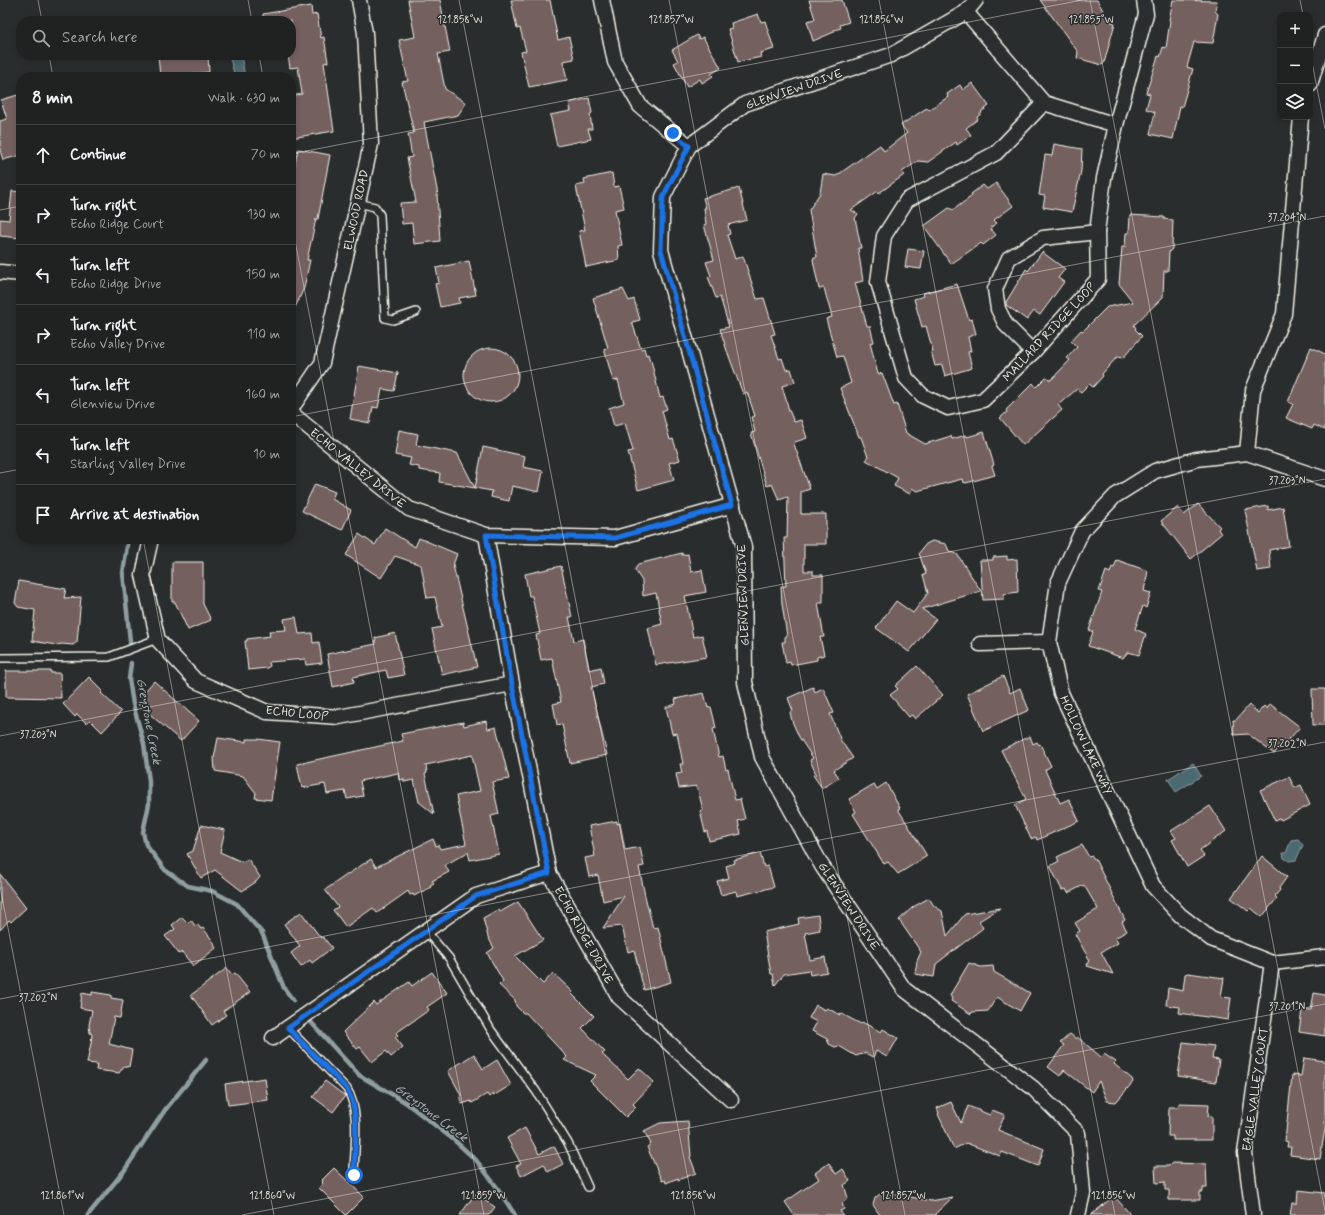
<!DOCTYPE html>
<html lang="en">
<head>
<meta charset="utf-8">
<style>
  :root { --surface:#202222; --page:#282a2a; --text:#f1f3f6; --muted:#a2a4a5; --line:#3d3f40 }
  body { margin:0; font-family:Mynerve,sans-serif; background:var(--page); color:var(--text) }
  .controls { position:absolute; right:12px; top:12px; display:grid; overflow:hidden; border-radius:8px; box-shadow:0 2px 6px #0003 }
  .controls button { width:36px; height:36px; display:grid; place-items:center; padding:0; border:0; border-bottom:1px solid var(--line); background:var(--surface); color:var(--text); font:20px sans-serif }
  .stop { position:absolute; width:12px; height:12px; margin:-9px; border:3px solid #1a73e8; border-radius:50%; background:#fff }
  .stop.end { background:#1a73e8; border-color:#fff; box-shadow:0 1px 4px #0008 }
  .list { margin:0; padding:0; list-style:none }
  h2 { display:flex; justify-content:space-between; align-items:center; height:52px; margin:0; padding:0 16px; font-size:17px }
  h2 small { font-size:13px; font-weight:400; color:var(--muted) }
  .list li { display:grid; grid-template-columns:26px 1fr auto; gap:12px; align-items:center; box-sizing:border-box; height:60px; padding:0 16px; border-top:1px solid var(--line) }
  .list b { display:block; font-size:15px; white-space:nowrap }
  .list p { margin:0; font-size:13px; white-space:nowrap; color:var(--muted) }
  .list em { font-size:13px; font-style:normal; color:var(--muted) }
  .icon { flex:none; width:22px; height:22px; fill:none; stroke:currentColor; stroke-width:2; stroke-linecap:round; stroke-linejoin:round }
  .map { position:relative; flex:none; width:1325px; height:1215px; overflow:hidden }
  .search { position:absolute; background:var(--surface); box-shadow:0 2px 6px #0003; left:16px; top:16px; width:280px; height:44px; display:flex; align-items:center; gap:10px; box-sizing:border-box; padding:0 14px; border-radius:16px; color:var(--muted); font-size:15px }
  .panel { position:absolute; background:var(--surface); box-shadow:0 2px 6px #0003; left:16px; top:72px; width:280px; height:472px; border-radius:16px }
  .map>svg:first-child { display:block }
</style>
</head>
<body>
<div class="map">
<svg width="1325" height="1215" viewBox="0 0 1325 1215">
  <rect width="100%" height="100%" fill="#2a2d2e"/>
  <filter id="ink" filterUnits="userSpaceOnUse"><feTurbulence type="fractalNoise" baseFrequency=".025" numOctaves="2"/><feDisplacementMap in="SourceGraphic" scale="8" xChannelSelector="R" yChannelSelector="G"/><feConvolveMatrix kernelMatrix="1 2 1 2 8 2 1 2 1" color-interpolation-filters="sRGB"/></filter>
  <g filter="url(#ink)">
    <g fill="#4c696f" stroke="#8f9f9f">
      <path d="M229,55h12l4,22h-10z"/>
      <path d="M1193,763l8,13 -25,16 -8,-13z"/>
      <path d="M1298,839l5,6 -7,15 -7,1 -5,-3 -1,-5h3l5,-13z"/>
    </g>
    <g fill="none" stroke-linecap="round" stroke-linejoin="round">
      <g stroke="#8f9f9f" stroke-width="4.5">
        <path d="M128,539l-5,34 8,78"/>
        <path d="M131,663l-2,16 4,25 11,40 5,37v23l-6,28 3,13 19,25 23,16 24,5 25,13 25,29 22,55 9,12"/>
        <path d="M309,1020l50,55 46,27 49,38 22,20 20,26 19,29"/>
        <path d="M88,1215l36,-44 41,-61 41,-50"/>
      </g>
    </g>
    <g fill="#746160" stroke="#f4f1e8">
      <path d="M408,0h32l10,52 -12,2 7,35 21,14 -8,12 -34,7 14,73h-1l3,46 -26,3 -2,-21 -10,1 -2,-21 16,-1 -9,-44 5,-1 -4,-23 6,-1 -12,-51 6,-1 -9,-41 16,-3z"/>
      <path d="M511,0h39l8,40 11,-3 5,22 -11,2 4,19 -38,7 -8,-35 5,-1 -6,-23 -3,1z"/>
      <path d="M809,0h33l7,22 -9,3 1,3 -7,2v2l-21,9 -6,-20 8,-2z"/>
      <path d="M1040,0h57l12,21 6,2 -11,40 -2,2 -25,-7 1,-6z"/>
      <path d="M1173,0l44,1 -2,10 3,3 -5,29 -19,-1 -7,25 6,2 -11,38 -2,-1 -7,33 -23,-5 5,-22 -9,-3 4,-15 -4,-1 12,-37 2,1 3,-10 3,1 4,-27 -1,-1z"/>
      <path d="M311,6l1,9 5,-1 4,24 3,-1 4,25 -4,1 10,68 -43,7v-42l11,-2 -4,-27 -8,1 -2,-13h3v-34h-28v-7z"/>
      <path d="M758,14l3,8 4,-1 9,28 -14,4 1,4 -23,5 -10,-33 4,-1 -1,-5z"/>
      <path d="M697,35l2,4 4,-2 18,31 -10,6 2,2 -11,7 -2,-4 -13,8 -13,-24 4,-2 -6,-11z"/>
      <path d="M158,55h50l1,17 -49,5z"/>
      <path d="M972,83l17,23 -8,6 1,1 -5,4 1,2 -12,9 5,7 -14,10 -1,-3 -28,20 -10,-1 -16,11 2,3 -25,18 -1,-2 -27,19 7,4 -3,4 6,30h-3l5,33 -8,2 12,43h3l4,16 -4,1 8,31 4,-1 12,32 3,-1 9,29 19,11 26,-8 1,3 14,-4 1,2 17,-5 10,33 -2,1 3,9 -29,8 -3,-1 -1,-3 -45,12 -5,-3 -2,6 -16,-8 4,-8 -32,-18 2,-3 -7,-20h-2l-19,-49 11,-5 -8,-27 -6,1 -11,-38 6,-2 -8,-29 -5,1 -6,-29 1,-3h3l-8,-47 11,-17 3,-19 13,2 44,-31 4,6 23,-18 -6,-8 24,-16 3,-1 1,2 19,-13 -1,-3 13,-9 3,5z"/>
      <path d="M21,94v61l-18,5 -3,-10v-29l7,-2 -6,-19z"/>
      <path d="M589,98l3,15 -2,1 2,15h-4l3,10 -34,7 -7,-31 21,-4 -2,-8z"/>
      <path d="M1054,144l28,5 -1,22 -9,41 -29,-5 2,-11 -6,-1 6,-40 7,1z"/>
      <path d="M298,149l32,6 -12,64h-2l-9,41h3l-6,28 -12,26 -1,-129z"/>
      <path d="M612,173l2,14 5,-1 5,22 -9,2 7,35 -4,1 1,14 -33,7 -7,-36 6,-1 -9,-44 9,-2 -1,-5z"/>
      <path d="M996,183l17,23 -19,14 3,3 -7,5 6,7 -13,10 -2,-2 -30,21 -27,-38 25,-18 4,2 19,-14 -1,-2 12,-9 4,4z"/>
      <path d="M739,188l8,32 -19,5 2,9 -3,1 8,24 8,-3 14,43 7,-1 11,36 -4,1 8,24 3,-1 4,12 5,-1 4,13 -13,4 7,24 5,12 7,-2 6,18 -12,4 -1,2 16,45 -9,3v22h25v30h-22v27h9v4h10v28h-5l6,34h-4l4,18 -7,2v3l-26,5 -1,-3 -4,1 -4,-21h3v-6h2l-5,-32 -1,-18h5l-2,-48h3l1,-41 -9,3 -7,-16 -5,2 -16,-53 4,-1 -4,-15 4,-1 -8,-24 -4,2 -16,-43 -7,-22 9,-2 -9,-30 -4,1 -8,-21 3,-1 -5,-14 8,-2 -10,-35 2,-1 -2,-16h2l-3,-10z"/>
      <path d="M12,191l9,1v46l-21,-2v-17l9,1z"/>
      <path d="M1130,215l34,2v2l9,1 -1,29 -3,3 -1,19h-4l-1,26 -29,28 2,3 -1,1 7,7 -19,22 -6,-1 -15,17 1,2 -10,11 -4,-3 -8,8 -4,-3 -19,16 4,5 -39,35 -23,-27 7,-6 -1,-2 27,-27 3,4 10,-10 5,3 19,-20 -3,-2 10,-11 -6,-6 10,-11 2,1 24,-24 26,-5 -14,-18 3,-37h3l1,-14h3z"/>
      <path d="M908,249l16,2 -3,18 -16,-2z"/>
      <path d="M1042,252l23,17 -7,9 6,4 -24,33 -6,-4 -7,9 -21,-15v-3l20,-33 2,2z"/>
      <path d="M469,261l7,34 -17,3 1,5 -20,4 -5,-23 4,-1 -3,-15z"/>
      <path d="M957,284l12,36 3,-1 4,15 -8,3 3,14 -3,1 4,16 -27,8 -3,-11 -7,1 -4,-15h2l-7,-25 -4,1 -8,-28 10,-3 -1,-3z"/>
      <path d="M623,289l6,12 5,-2 6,21 -8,2 9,27 3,-1 2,7 2,-1 2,7 1,-1 9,38 3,-1 4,12 -5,2 8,29 3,-1 7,21 -11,3 5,17 -36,10 -10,-38 5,-1 -8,-28 -11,3 -5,-18 15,-5 -6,-23 -5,1 -6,-22 -3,-10 4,-1 -15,-50z"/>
      <path d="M1311,347l14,7v76l-11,-5 -2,4 -26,-11 7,-14 -5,-2z"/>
      <circle cx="491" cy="375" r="27"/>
      <path d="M359,366l39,7 -4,18 -12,-2 -4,19 -5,-1 -3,16 -20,-4z"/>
      <path d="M399,430l19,4 -2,11 41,8 18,35 -36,-6 1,-9 -21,-3v-3l-10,-2 2,-7 -16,-3z"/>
      <path d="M483,447l42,9 -2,11 20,4 -4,21 -27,-6 -3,15 -18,-4 1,-6 -17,-3z"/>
      <path d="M315,484l20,8 -3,7 19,11 -9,20 -40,-19z"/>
      <path d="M1198,504l22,23 -2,2 3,5 -30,25 -30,-38 17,-14 6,8z"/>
      <path d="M1268,506v4l15,-3 6,39 -20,4 2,19 -14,2 -12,-61z"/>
      <path d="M385,528l30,19 4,-9 38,16 -4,11 24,102 -35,8 -10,-46 10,-2 -7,-30 -8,1 -6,-33 -26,-9 -14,22 -35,-23 13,-21 16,11z"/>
      <path d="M932,541l14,3 3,7 8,3 24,37 -59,18 14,10 -27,33 -33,-24 20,-27 17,12 15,-20 -5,-18 3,-1 -7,-21 7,-9z"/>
      <path d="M682,553v2l6,-1 3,18 11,-2 4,22 -21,4 8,41 9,-2 5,22 -51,8 -8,-37 14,-4 -6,-31 -13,3 -1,-15 -7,-11 3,-6z"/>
      <path d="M1007,556v4l10,-1 1,33 -14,2v5l-21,1 -3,-40h13v-3z"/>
      <path d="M1117,560l31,11 -4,20 7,2 -5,15 -3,-2 -8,23 11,5 -7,21 -11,-3 -5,6 -35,-12 5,-14 -4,-2 13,-38 -3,-1 7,-20 4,2 2,-6 2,1z"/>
      <path d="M172,562h31v42l8,16 -23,10 -13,-28h-3z"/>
      <path d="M561,566l11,51h-3l5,24 9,-2 6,31 12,-3 3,17 -13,3 16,68 -37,8 -8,-39 -5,1 -4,-21 8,-2 -9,-44 -11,2 -5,-25 4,-1 -8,-38h-3l-4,-22z"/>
      <path d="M19,581l47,8 -2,9 17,-1 -4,45 -4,3 -11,-1 -6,1 -24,-4 3,-31 -17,-3 -3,-4z"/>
      <path d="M296,617l3,17 13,-1 1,10 6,-1 3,21 -16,2 -1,-6 -36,3 1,4 -3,2 -19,2 -3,-29h2v-2l23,-3 -1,-5 17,-1 -2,-11z"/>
      <path d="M395,633l9,42 -16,3 -2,-8 -33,7 1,5 -21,5 -6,-33 49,-10 -1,-6z"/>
      <path d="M917,666l26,29 -28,24 -3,-4 -3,2 -19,-22 8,-6 -3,-3z"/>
      <path d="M6,671h45v2h9l1,25 -55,-1z"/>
      <path d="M1003,676l7,17 10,-5 9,22 -46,21 -16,-37z"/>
      <path d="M89,677l14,14 -2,2 20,19 -19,20 -12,-12 -4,3 -9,-9 -2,3 -12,-13z"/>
      <path d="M154,681l45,40 -18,20 -43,-37 5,-6 -2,-2z"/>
      <path d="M813,687l2,5 8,-4 11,25 -4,1 11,27 12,17 -19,12 5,8 -17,10 -9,-13 3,-1 -6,-14 3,-2 -14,-21 -7,-16 -2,-9 3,-1 -5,-13z"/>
      <path d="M1312,689h13v36h-12z"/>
      <path d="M704,693l4,15 3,-1 2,8 3,13 -3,1 6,28 4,-1 3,14 2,-1 7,31 5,-1 5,20 -7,2 3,13 -32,7 -2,-10 -2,1 -5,-21 3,-1 -6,-24 -18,2 -3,-14 6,-1 -2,-9h3l-6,-31 -5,1 -6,-27 10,-3 -1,-5z"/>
      <path d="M1270,704l30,23 -15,17 -2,-2 -9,12 -26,-20 -14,1 -1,-15h3l13,-15 9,8 6,-7 3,3z"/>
      <path d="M486,721l2,8 8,-2 13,52 -17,3 7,32 -8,2 8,38 -29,6 -2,-8 -23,13 4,7 -17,9 2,2 -4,2 1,2 -17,9 -1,-2 -3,1 -2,-4 -31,22 -4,-5 -27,19 -13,-17 5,-3 -13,-17 20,-14 26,-17 5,8 57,-28 3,7 2,-1 2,4 26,-5 -10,-48 24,-5 -8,-36 -46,10 1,8 -2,1 9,40 -15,-12 -5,-22 -10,2v-3l-5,1 -1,-7 -38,8 3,15 -16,3 -2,-8 -18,3 -2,-10 -23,4 -5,-24 106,-23 -2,-7 62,-12 1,4z"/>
      <path d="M1030,736l3,8 4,-2 2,3 1,-1 11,22 -6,4 15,33 9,-4 10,22 -42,19 -1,-3 -5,2 -16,-34 11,-6 -25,-49z"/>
      <path d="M218,738l28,4v-3h12l22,3 -9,58 -16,-2 1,-5 -13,-17 -28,-5 -1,-13z"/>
      <path d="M1289,777l6,11 6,-3 9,20 -29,15 -1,-2 -5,3 -15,-31z"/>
      <path d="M886,783l14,25 -2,1 29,47 -29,18 -10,-12 -4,2 -31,-50 3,-2 -7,-13 25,-15 3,5z"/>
      <path d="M1210,806l16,25 -26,19 4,6 -17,11 -15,-27 4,-2 -5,-7z"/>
      <path d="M617,821v3l3,-1 5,27 15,-3 4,19 -5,1 6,29 8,32 5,-1 13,55 -27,8 -10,-40 -6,2 -6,-26 -19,2 21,-32 -21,5 -5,-26 -9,2 -4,-19 10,-2 -6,-30z"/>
      <path d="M201,825l24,5 -5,22 22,10 6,-3 12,18 -4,5 -14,9 -27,-21 -14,8 -14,-24 6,-3z"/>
      <path d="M1082,845l7,12 3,-1 2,3h1l30,61 -3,2 5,9 -12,7 3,5 -17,9 12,22 -26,-8 2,-7 -14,-25 5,-3 -5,-8 23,-14 -14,-24 -16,8 -2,-4 -4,1 -12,-24 9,-5 -2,-4z"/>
      <path d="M760,853l4,14 4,-1 6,21 -37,9 -1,-5 -15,4 -4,-14 12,-3 -3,-12 9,-3 -1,-3z"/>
      <path d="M1262,856l25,21 -8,11 1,2 -5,6 2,2 -15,19 -11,-9 -3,3 -17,-13z"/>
      <path d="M0,874l26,34 -15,14 -2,-2 -9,10z"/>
      <path d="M929,898l5,8 8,5 5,25 18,-22 35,-6 -21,13 4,7 -47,36 -2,13 -19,-3 2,-13 4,-9 -22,-32 14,-13z"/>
      <path d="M518,902l25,38 -28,16 28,28 10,-11 20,19 -2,1 23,23 -12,12 23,24 -3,2 26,25 11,-11 15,14 -21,22 3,3 -10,10 -36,-36 6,-6 -32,-15 3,-3 -41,-44h-3l-7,-7 -1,-6 -16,-15 4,-4 -16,-28 7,-5 -6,-11 -5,-19 16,-9 1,3z"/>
      <path d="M301,912l20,26 2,-1 9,11 -20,15 -2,-3 -9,7 -10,-14 9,-7 -16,-22z"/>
      <path d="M818,915l2,15 -15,3 5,27 15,-3 2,15 -17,3 -1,-5 -25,4 -9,11 -2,-11h-2l-7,-42 35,-8 -1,-6z"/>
      <path d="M182,917l6,6 3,-3 4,6 2,-2 4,5 2,-1 12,16 -1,1 2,3 -23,18 -11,-14 -3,2 -14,-18 10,-7 -3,-4z"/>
      <path d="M969,963l12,4 12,-1 1,6 36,21 -10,18 -23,-14 -9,14 -16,1 -1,2 -20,-13 1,-2 -2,-4z"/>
      <path d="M227,968l5,7 3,-2 15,19 -27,19 3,4 -14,10 -21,-30z"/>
      <path d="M432,972l15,21 -20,14 2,3 -33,23 2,2 -3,2 8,10 -12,10 -5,-6 -14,11 -12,-15 -3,2 -14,-17 31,-30 2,3 33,-23 3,4z"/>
      <path d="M1188,973l36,5 -3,19 10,1 -3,22 -49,-7 1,-6 -14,-2 2,-17 15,3 2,-17z"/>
      <path d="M92,992l19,3v3l12,2 -3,18 -6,-1 -5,27 23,6 -3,17 -5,-1 -5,7 -23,-3 1,-6 -10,-1 4,-20 1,-9 -2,-1 -1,-8 3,-15 -12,-2 2,-15 10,2z"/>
      <path d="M1314,993l11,2v41l-26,-4 3,-23 9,1z"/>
      <path d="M816,1005l9,5 2,-2 13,7v-2l21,11 1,-2 19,10 2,-3 15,9 -11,19 -11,-6 -3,6 -8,-4 -9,3 -17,-10 -4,1 -6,-3 -2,-5 -15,-8 5,-9 -8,-4z"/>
      <path d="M1070,1034l6,5 1,-2 4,3 20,17 3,-3 12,8 -2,2 18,15 1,3 -17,20 -9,-1 -8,-20 -7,11 -28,-22 -4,6 -12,-9 16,-22 -4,-2z"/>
      <path d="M1183,1042l31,4 -2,13 7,1 -3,22 -38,-6z"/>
      <path d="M474,1054l9,15 14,-9 14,25 -18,11v-2l-4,3 -2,-3 -15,9 -1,-2 -9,3 -2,-11 -12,-22z"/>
      <path d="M1304,1058l21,3v68l-5,30 -30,-4 1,-8h-4l1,-5 -3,-1 7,-66 9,1z"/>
      <path d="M265,1078l3,22 -40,5 -3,-21z"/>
      <path d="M325,1081l20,15 -12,16 -20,-15z"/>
      <path d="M951,1102l10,21 7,-17 22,9 2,-5 13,5 -7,15 46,19 -6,17 -36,-14 -2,4 -34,-13 -12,6 -16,-35 1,-1 -2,-5z"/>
      <path d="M1179,1103l30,1 -1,12h4v24h-39v-4h-5l1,-29h10z"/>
      <path d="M688,1121l3,35 -1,1 6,16 -18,7v-2l-12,5 -1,-3 -3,1 -15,-34 4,-3 -7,-13 16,-8z"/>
      <path d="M525,1128l14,26 15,-8 9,18 -15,8 -4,-8 -23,12 -5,-10 5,-2 -14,-26z"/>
      <path d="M829,1163l7,11 7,-5 7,12 -6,4 4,13 -6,5 2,6 -4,2 3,4h-49l-9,-13 34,-23 -4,-6z"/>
      <path d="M1172,1163l34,1 1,24h-4v4h-3v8h-31v-10h-4v-8l-9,1 -1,-17h14z"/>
      <path d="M334,1168l30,29 -18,18 -27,-27 4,-5 -2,-2z"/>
      <path d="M1298,1190l27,3v22h-35l2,-12h5z"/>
      <path d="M890,1193l41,8 22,-4 -16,15 -1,3h-56l-7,-10 2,-7 5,-4 10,2z"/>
      <path d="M475,1194l20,13 -6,8h-29z"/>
      <path d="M1114,1196l17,19h-40z"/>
    </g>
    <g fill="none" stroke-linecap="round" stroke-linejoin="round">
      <defs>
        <g id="service">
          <path d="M358,203l17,4 5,8 5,103 8,2 23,-8"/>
          <path d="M0,658l109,-1 48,-18"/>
          <path d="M426,931l23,27 42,72 45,61 32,52 20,44"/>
          <path d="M288,1028l59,61c14,23 7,59 7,86"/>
        </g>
        <g id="minor">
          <path d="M602,0l13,62 25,44 49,40"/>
          <path d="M976,0l-10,12 -75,43 -146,49 -56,42 -26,51 -2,53 83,297 1,135 17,75 60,109 82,123 129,99 45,45 5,60 -5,22"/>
          <path d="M966,12l78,91 72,22 -12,53 -7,54 1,47 -65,73 -50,48 -35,8 -25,-12 -17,-18 -28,-96 6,-46 23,-36 89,-47 48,-50"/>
          <path d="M1310,85l15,-50"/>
          <path d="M1116,125l30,-111 -2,-14"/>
          <path d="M0,272l21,2"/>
          <path d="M1033,352l-27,-27 -8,-16 -3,-20 14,-31 34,-20 54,-6"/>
          <path d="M291,409l31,-46 49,-219 -6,-111 -6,-33"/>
          <path d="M291,413l118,96 77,26 129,3 118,-33"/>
          <path d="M1247,453l6,-63 31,-76 17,-197"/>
          <path d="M1325,479l-78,-26 -50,6 -42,12 -40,25 -33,35 -24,52 -9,59 12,51 92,193 27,29 31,24 61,24 53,-6"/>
          <path d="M486,535l26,149 37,189 70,124 112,103"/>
          <path d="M151,539l-8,36 15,65 38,41 71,31 72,5 173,-33"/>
          <path d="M980,644l69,-2"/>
          <path d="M273,1038l203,-142 73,-23"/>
          <path d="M1253,1215l-8,-62 27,-190"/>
        </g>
      </defs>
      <use href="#service" stroke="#f4f1e8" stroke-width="10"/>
      <use href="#minor" stroke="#f4f1e8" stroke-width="17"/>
      <use href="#service" stroke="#2a2d2e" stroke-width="7"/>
      <use href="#minor" stroke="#2a2d2e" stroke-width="14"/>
    </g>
  </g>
  <g fill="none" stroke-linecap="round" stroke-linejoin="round" filter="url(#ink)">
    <path stroke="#1a73e8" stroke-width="5" d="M354,1175c0,-27 7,-63 -7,-86l-59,-61 188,-132 73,-23 -37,-189 -26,-149 129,3 117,-33 -71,-255 2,-53 26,-51 -16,-13"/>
  </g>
  <path fill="none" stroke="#f4f1e8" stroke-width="1" stroke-opacity="0.45" d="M38,0l4,21M248,0l4,21M459,0l236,1215M669,0l236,1215M879,0l236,1215M1090,0l235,1211M1300,0l3,15M1310,52l15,77M49,55l4,22M259,55l4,22M291,154l791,-154M0,210l21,-4M291,220l193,995M291,417l1034,-201M0,473l21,-4M143,539l131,676M0,736l1325,-257M0,887l64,328M0,999l1325,-257M242,1215l1083,-211"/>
  <g text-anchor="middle" stroke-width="3" stroke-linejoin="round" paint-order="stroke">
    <g font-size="12" fill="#f4f1e8" stroke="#2a2d2e">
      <text transform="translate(794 89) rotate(-19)" y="4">GLENVIEW DRIVE</text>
      <text transform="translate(356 210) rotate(-78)" y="4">ELWOOD ROAD</text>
      <text transform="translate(1049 332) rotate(-47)" y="4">MALLARD RIDGE LOOP</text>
      <text transform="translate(358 468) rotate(39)" y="4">ECHO VALLEY DRIVE</text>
      <text transform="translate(743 595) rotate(-92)" y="4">GLENVIEW DRIVE</text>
      <text transform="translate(297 713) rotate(6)" y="4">ECHO LOOP</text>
      <text transform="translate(1086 745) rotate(65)" y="4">HOLLOW LAKE WAY</text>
      <text transform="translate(849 906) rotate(57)" y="4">GLENVIEW DRIVE</text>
      <text transform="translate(584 935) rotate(61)" y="4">ECHO RIDGE DRIVE</text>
      <text transform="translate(1255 1089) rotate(-82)" y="4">EAGLE VALLEY COURT</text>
    </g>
    <g font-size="13" font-style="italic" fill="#a8b4b2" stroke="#2a2d2e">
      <text transform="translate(150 721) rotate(79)" y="5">Greystone Creek</text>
      <text transform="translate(432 1112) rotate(37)" y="5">Greystone Creek</text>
    </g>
  </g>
  <g font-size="10" text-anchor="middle" fill="#f4f1e8" stroke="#2a2d2e" stroke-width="3" stroke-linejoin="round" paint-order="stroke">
    <text x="460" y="23">121.858°W</text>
    <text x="671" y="23">121.857°W</text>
    <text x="881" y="23">121.856°W</text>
    <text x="1091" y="23">121.855°W</text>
    <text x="1287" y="221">37.204°N</text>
    <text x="1287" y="484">37.203°N</text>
    <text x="38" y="738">37.203°N</text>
    <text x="1287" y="747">37.202°N</text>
    <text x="38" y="1001">37.202°N</text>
    <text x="1287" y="1010">37.201°N</text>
    <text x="62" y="1199">121.861°W</text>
    <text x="272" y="1199">121.860°W</text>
    <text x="483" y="1199">121.859°W</text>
    <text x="693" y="1199">121.858°W</text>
    <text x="903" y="1199">121.857°W</text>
    <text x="1113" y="1199">121.856°W</text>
  </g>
</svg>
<div class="controls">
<button>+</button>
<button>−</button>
<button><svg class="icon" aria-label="layers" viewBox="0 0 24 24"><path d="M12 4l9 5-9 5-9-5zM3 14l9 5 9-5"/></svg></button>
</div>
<div class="stop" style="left:354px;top:1175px"></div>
<div class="stop end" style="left:673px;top:133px"></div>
<div class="search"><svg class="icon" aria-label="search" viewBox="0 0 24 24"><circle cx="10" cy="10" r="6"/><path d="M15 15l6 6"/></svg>Search here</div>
<section class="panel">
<h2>8 min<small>Walk · 630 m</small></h2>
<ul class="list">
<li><svg class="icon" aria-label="ahead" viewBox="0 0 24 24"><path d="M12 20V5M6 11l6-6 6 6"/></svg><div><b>Continue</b></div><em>70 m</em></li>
<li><svg class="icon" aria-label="right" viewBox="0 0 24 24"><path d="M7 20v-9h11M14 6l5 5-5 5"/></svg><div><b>Turn right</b><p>Echo Ridge Court</p></div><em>130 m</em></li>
<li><svg class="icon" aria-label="left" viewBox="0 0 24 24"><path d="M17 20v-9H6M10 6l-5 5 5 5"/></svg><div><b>Turn left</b><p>Echo Ridge Drive</p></div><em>150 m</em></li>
<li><svg class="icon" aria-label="right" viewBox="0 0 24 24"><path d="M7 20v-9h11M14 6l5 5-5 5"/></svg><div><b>Turn right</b><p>Echo Valley Drive</p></div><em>110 m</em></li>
<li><svg class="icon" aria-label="left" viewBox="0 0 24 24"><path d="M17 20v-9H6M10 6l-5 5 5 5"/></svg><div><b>Turn left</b><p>Glenview Drive</p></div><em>160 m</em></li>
<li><svg class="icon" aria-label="left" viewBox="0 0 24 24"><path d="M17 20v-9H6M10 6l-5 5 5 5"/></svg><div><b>Turn left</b><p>Starling Valley Drive</p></div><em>10 m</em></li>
<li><svg class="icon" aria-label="arrive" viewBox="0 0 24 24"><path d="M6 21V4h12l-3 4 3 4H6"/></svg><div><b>Arrive at destination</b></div></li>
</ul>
</section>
</div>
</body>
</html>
